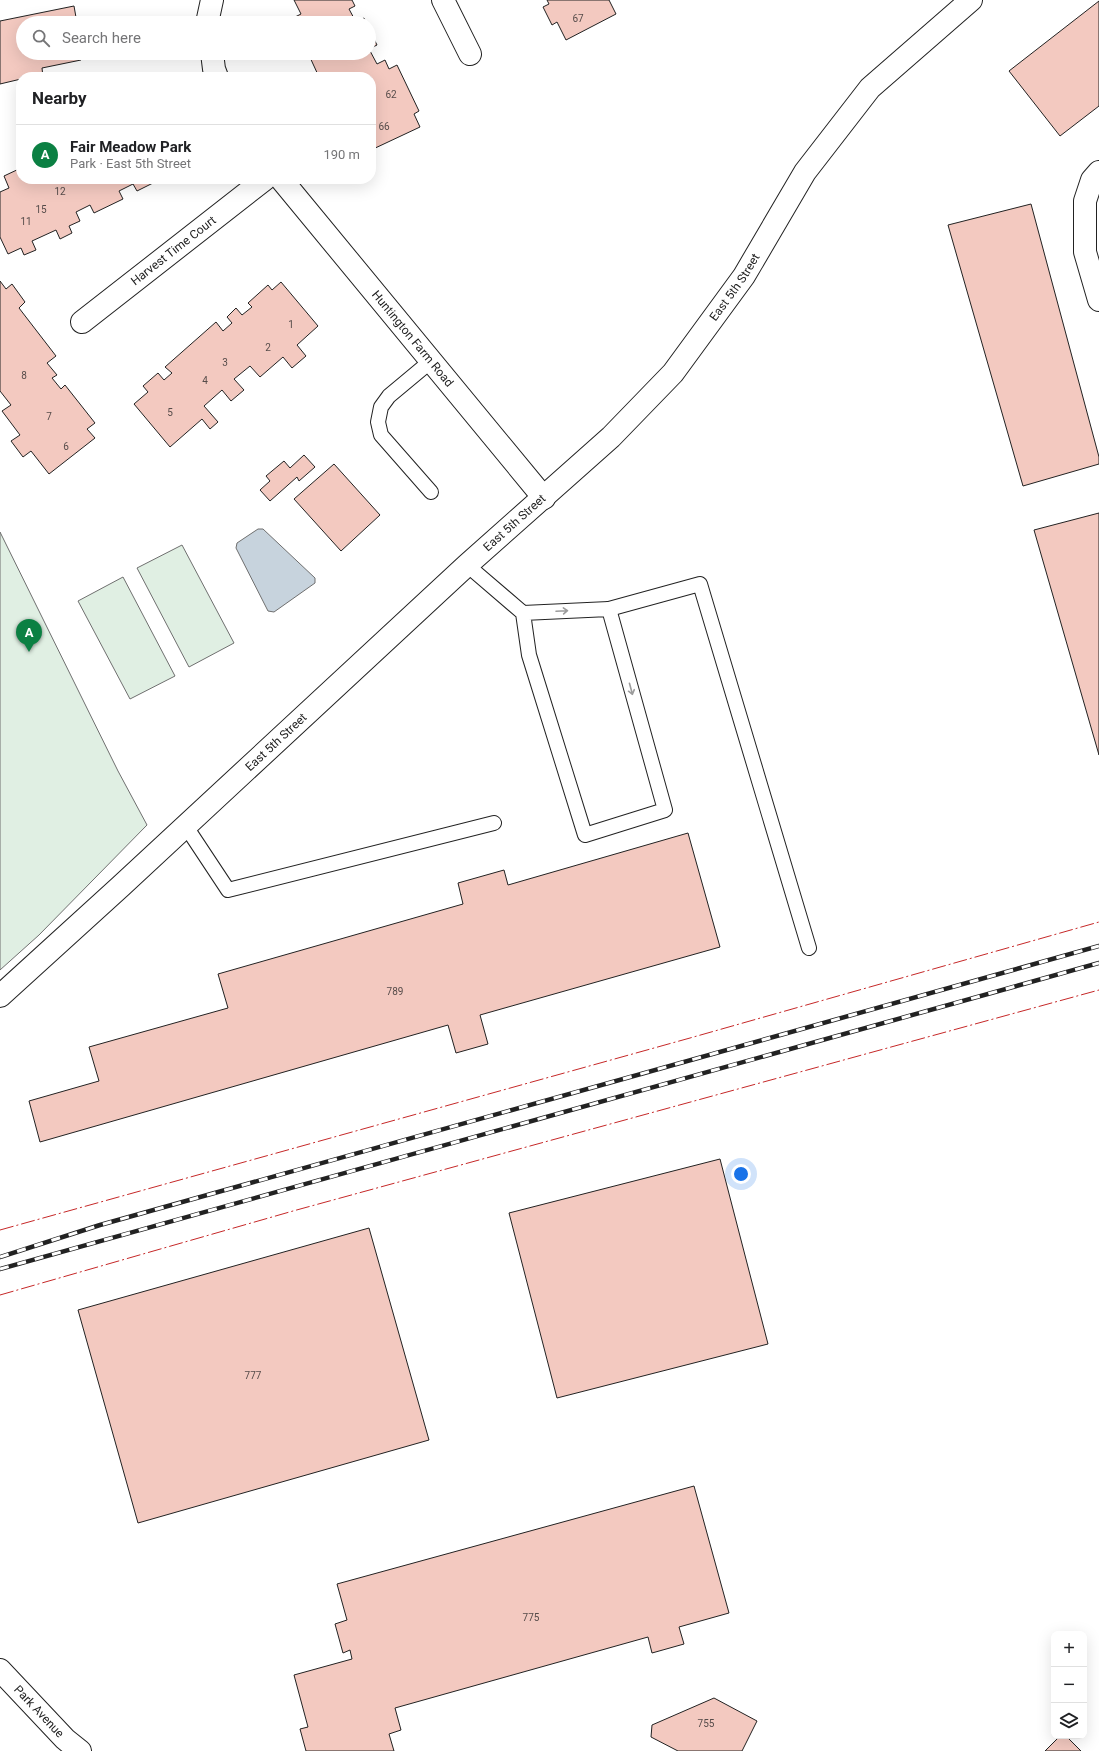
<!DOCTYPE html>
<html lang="en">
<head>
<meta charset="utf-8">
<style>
  :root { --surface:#fff; --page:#f2f2f2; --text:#202124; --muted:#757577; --line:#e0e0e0; --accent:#0b8043 }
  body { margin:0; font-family:Roboto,sans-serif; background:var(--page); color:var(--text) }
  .controls { position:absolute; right:12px; bottom:12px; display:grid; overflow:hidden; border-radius:8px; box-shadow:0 4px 16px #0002 }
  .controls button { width:36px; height:36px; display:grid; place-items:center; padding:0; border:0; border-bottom:1px solid var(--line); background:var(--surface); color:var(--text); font:20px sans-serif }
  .you { position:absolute; left:741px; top:1174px; width:14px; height:14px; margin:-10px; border:3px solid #fff; border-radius:50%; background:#1a73e8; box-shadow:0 0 0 6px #1a73e833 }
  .badge { display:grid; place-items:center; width:26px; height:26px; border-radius:50%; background:var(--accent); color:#fff; font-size:13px; font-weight:700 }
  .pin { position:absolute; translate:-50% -33px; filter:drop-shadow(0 1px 2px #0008) }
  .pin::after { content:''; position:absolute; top:21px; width:14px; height:12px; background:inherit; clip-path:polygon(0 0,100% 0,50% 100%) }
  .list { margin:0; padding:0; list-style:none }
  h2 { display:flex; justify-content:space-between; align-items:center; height:52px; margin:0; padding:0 16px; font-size:17px }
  h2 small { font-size:13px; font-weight:400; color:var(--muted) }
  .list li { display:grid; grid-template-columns:26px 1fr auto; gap:12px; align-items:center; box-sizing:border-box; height:60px; padding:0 16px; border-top:1px solid var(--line) }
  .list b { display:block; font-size:15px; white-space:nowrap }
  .list p { margin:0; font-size:13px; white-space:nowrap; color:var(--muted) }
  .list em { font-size:13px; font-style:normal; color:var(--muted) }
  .icon { flex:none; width:22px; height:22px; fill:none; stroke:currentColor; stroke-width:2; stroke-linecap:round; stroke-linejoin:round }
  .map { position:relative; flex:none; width:1099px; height:1751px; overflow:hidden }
  .search { position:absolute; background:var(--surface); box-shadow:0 4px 16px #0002; left:16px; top:16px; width:360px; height:44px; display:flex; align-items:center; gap:10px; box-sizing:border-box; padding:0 14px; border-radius:22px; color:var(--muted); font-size:15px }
  .panel { position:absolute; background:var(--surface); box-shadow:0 4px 16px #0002; left:16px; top:72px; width:360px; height:112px; border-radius:16px }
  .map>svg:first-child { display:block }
</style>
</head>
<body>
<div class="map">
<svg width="1099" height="1751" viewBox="0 0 1099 1751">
  <rect width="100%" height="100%" fill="#fff"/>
  <g fill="#e0efe3" stroke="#6f6f6f">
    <path d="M0,532l118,239 29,54 -108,110 -39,35z"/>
    <path d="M182,545l52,98 -45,24 -52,-99z"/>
    <path d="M123,577l52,99 -45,23 -52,-98z"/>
  </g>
  <path fill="#c7d3dd" stroke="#6f6f6f" d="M258,529h5l52,49v5l-41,29 -6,-1 -32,-63 1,-5z"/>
  <g fill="#f3c9c0" stroke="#222">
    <path d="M294,0h58l3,6 -6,3 7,13 8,-4 2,5h-73l-2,-4 10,-5z"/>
    <path d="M547,0h62l7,14 -50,26 -9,-18 -5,3 -9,-18 6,-3z"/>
    <path d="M1099,1v105l-39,30 -51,-65z"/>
    <path d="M74,6l3,17h-54v30h57l1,7 -39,8 1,9h-22v2l-21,5v-63z"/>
    <path d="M369,29l8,16 -8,4 8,15 8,-4 4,9 8,-4 22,46 -5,3 6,13 -49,23v-73h-52l-11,-24h61z"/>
    <path d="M21,168v11h140l-24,12 -4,-7 -14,7 4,8 -29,14 -4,-8 -14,7 4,9 -11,5 3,7 -12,6 -4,-9 -24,11 4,9 -12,5 -3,-7 -13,6 -8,-17v-45l9,-4 -5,-12z"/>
    <path d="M1031,204l68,253v7l-76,22 -75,-261z"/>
    <path d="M0,281l6,8 6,-5 13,18 -6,6 37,48 -9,7 10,12 -5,3 9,11 4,-4 30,38 -8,6 8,9 -46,36 -18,-23 -8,6 -12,-16 9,-6 -18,-24 9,-6 -11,-14z"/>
    <path d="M281,282l37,44 -21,19 9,11 -14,12 -9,-11 -23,20 -10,-11 -16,13 10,11 -13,11 -9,-11 -18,16 14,16 -8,7 -8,-10 -32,28 -36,-43 14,-12 -5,-6 15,-13 6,7 8,-7 -7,-6 51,-45 7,9 9,-8 -5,-6 9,-9 6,7 10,-8 -4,-4 20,-18 4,5z"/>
    <path d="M304,455l11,12 -16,14 -2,-4 -27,24 -10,-11 10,-9 -4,-5 18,-15 6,7z"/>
    <path d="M334,464l46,51 -39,36 -47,-52z"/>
    <path d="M1099,513v242l-65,-225z"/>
    <path d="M688,833l32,114 -240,68 8,29 -32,9 -8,-28 -408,117 -11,-41 70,-20 -10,-34 139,-39 -10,-34 245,-70 -5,-21 46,-13 4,15z"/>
    <path d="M720,1159l48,185 -211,54 -48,-185z"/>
    <path d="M369,1228l60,212 -291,83 -60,-213z"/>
    <path d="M694,1486l35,127 -50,14 5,17 -32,9 -4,-16 -253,71 6,22 -12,4 5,17h-88l-6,-22 8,-2 -14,-52 58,-16 -2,-9 -7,3 -8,-29 12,-4 -10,-36z"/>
    <path d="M714,1698l43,23 -15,30h-64l-27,-14 1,-12z"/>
    <path d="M1060,1736h6l15,15h-36z"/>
  </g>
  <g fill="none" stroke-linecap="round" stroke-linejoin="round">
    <defs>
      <g id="service">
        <path d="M431,361l-42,35 -8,11 -3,15 3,13 50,57"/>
        <path d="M467,565l56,48 86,-4 56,201 -80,25 -56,-180 -6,-42"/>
        <path d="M609,609l91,-25 109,364"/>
        <path d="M185,825l43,65 266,-67"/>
      </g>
      <g id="minor">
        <path d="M443,0l27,54"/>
        <path d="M207,23l5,-23"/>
        <path d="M212,53l2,16 3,8"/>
        <path d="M1099,172l-7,8 -7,21v51l14,48"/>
        <path id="s1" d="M281,179l263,319"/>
        <path id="s2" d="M82,322l183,-143"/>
        <path id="s3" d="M0,996l121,-110 346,-321 144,-128 62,-64 71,-97 61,-104 65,-84 101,-88"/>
      </g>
      <g id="secondary">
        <path id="s4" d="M0,1670l65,69 15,12"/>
      </g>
    </defs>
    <use href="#service" stroke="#222" stroke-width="16"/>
    <use href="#minor" stroke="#222" stroke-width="24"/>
    <use href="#secondary" stroke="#222" stroke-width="24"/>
    <use href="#service" stroke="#fff" stroke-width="14"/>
    <use href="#minor" stroke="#fff" stroke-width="22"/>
    <use href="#secondary" stroke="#fff" stroke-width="22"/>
    <defs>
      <g id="rail">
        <path d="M0,1257l100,-32 999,-279"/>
        <path d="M0,1269l1099,-306"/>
      </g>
    </defs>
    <use href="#rail" stroke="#222" stroke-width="4.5"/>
    <use href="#rail" stroke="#fff" stroke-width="3" stroke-dasharray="9" stroke-linecap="butt"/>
    <g stroke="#c62828" stroke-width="1" stroke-dasharray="14 3 2 3" stroke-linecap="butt">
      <path d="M0,1230l690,-192 409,-116"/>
      <path d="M0,1295l293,-84 806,-221"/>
    </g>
  </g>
  <defs><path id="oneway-shaft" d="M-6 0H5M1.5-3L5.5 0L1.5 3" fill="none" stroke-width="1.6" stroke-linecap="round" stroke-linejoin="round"/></defs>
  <g stroke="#9c9c9c">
    <use href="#oneway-shaft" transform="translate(562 611) rotate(-3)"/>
    <use href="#oneway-shaft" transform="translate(631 689) rotate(75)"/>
  </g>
  <g text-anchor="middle" stroke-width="3" stroke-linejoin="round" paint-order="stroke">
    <g font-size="10" fill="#564c4a">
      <text x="578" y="22">67</text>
      <text x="391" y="98">62</text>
      <text x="384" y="130">66</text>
      <text x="60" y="195">12</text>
      <text x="41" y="213">15</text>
      <text x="26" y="225">11</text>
      <text x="291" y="328">1</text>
      <text x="268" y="351">2</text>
      <text x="225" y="366">3</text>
      <text x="24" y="379">8</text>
      <text x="205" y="384">4</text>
      <text x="170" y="416">5</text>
      <text x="49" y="420">7</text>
      <text x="66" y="450">6</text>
      <text x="395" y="995">789</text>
      <text x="253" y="1379">777</text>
      <text x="531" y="1621">775</text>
      <text x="706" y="1727">755</text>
    </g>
    <g font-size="12" fill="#222" stroke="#fff">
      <text dy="4" stroke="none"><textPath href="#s2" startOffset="116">Harvest Time Court</textPath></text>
      <text dy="4" stroke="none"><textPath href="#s3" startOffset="1023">East 5th Street</textPath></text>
      <text dy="4" stroke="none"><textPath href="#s1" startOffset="207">Huntington Farm Road</textPath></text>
      <text dy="4" stroke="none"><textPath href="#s3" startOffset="699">East 5th Street</textPath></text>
      <text dy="4" stroke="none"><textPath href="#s3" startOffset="375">East 5th Street</textPath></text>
      <text dy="4" stroke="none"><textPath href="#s4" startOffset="57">Park Avenue</textPath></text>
    </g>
  </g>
</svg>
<div class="controls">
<button>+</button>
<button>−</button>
<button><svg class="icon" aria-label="layers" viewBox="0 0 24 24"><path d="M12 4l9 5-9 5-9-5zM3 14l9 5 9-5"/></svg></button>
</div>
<div class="you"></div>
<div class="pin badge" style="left:29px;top:652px">A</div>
<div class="search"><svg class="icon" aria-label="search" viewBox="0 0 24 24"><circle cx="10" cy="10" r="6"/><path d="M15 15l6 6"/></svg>Search here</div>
<section class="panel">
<h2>Nearby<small></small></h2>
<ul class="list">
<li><span class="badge">A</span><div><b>Fair Meadow Park</b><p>Park · East 5th Street</p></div><em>190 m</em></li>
</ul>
</section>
</div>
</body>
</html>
